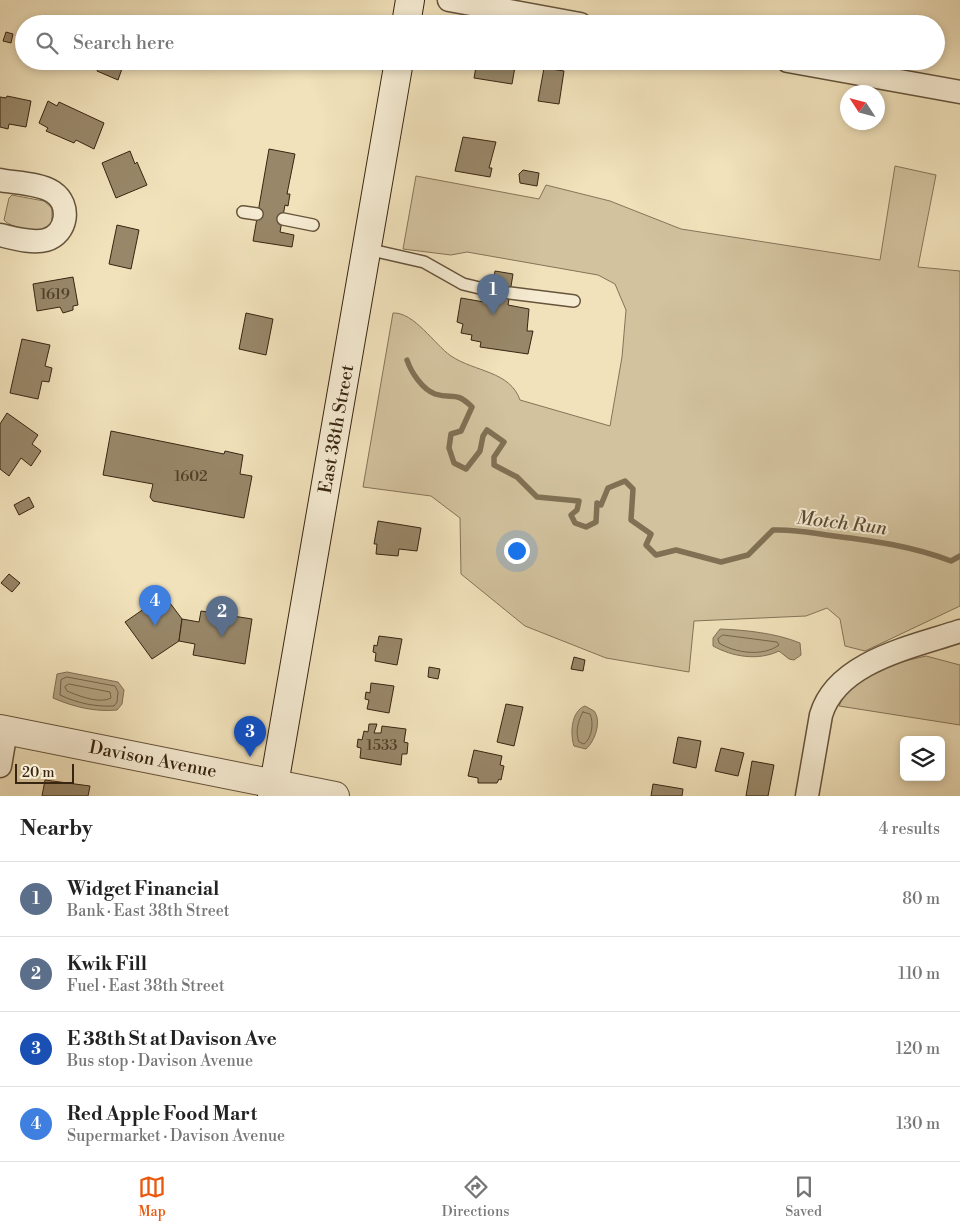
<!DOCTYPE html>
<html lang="en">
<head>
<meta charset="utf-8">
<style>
  :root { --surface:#fff; --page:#f6f6f6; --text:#222; --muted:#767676; --line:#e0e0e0; --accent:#ea580c }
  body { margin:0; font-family:"Libre Bodoni",serif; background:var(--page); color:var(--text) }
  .controls { position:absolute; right:15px; bottom:15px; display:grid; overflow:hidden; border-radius:8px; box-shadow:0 2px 8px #0003 }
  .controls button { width:45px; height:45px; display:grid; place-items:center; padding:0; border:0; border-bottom:1px solid var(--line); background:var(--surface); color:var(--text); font:25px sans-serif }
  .compass { position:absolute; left:840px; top:85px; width:45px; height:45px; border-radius:50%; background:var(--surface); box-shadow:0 2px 8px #0003; rotate:306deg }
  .scale { position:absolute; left:15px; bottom:12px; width:59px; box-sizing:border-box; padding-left:5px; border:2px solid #382511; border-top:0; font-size:14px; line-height:18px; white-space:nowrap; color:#382511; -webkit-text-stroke:4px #f6ecd3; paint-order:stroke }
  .you { position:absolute; left:516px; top:550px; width:18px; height:18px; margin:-12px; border:4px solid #fff; border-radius:50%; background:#1a73e8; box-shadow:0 0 0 8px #1a73e833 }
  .badge { display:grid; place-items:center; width:32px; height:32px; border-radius:50%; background:var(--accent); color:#fff; font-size:16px; font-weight:700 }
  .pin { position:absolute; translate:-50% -41px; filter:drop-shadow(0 1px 2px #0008) }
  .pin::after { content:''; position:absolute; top:26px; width:18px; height:15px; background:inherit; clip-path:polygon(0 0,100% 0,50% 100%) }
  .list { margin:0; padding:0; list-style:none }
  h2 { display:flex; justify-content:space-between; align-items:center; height:65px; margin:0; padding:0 20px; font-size:21px }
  h2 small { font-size:16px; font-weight:400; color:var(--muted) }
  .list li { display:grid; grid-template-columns:32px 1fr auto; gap:15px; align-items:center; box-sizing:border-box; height:75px; padding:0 20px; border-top:1px solid var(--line) }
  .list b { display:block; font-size:19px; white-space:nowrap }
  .list p { margin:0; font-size:16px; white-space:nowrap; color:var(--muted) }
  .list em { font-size:16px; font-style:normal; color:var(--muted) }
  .icon { flex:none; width:28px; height:28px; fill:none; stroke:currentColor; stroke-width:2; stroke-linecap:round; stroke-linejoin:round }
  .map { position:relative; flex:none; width:960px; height:796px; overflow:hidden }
  .search { position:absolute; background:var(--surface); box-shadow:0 2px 8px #0003; left:15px; right:15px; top:15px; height:55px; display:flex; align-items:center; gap:12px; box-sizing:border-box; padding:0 18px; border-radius:28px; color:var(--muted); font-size:19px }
  .sheet { height:365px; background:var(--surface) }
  nav { display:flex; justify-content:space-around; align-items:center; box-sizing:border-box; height:70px; border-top:1px solid var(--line); background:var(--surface); font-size:14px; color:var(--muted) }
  nav a { display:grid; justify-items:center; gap:2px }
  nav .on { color:var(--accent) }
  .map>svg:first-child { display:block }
</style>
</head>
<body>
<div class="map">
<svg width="960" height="796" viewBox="0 0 960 796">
  <rect width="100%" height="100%" fill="#f1e2bb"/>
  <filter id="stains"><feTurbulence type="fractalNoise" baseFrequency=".004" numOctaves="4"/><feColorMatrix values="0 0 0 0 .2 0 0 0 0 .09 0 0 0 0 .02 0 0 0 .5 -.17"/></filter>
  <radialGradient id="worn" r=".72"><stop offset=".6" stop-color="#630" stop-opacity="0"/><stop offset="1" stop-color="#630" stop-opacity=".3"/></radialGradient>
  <g fill="#d2c29e" stroke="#857458">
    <path d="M895,166l41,9 -18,92 42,4v335l-95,45 -20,-5 -5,-27 -13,-11 -21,8 -112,5 -5,51 -83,-14 -81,-32 -64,-52 -1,-56 -29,-22 -68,-9 30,-174c21,-1 41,31 58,43 24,16 59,15 69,44l90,26 12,-69 4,-47 -11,-26 -17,-9 -131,-23 -16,3 -48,-6 13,-73 123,23 7,-14 64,16 71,28 199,31z"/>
    <path d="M12,195l32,6 8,7v14c-3,3 -5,6 -9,7 -9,3 -34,-2 -39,-9l5,-22z"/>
    <path d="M926,656l34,9v60l-121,-19c15,-35 53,-42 87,-50z"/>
  </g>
  <g fill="#b2a281" stroke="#817054">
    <path d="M720,629c25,1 56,4 80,14l1,12 -7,5 -5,-1 -10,-8c-21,10 -46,6 -66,-5v-8z"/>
    <path d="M67,672l51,10 6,8 -2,14 -5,6c-23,2 -43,-3 -64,-12l4,-24z"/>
    <path d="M585,706l9,5c8,10 1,30 -8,38l-12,-3c-4,-12 -3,-35 11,-40z"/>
  </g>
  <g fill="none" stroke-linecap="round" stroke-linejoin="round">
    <g stroke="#756449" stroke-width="1">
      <path d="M723,635l54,7 2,3c-16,12 -44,8 -60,-2l-1,-4z"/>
      <path d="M67,677l48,9 3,6 -1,10 -3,4c-19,1 -37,-3 -54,-11l1,-15z"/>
      <path d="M69,684l41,8 1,6c-12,6 -32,-2 -44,-7l-2,-4z"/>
      <path d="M583,712l7,2c4,9 2,24 -6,30l-5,-2c-4,-9 -1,-22 4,-30z"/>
    </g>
    <path stroke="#817054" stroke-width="5.5" d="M407,360c4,12 15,29 28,34 18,6 20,-4 37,13l-11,24 -10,3 -2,14 5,15 12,6 14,-18 3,-15 4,-6 17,12 -10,15v8l23,12 20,20 42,4 -2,9 -6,5 4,8 11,4 10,-5 1,-19 4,2 7,-17 17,-7 8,8 -2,31 20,14 -5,11 10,10 20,-5 45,12 27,-7 25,-25c24,-1 38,3 61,6 40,5 78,10 117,25l9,-5"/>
  </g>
  <g fill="#988769" stroke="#382511">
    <path d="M6,32l7,2 -2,9 -8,-2z"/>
    <path d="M101,61l23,2 -6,17 -21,-9z"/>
    <path d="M473,61h43l-4,23 -38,-6 2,-11 -4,-1z"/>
    <path d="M544,68l20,3 -5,33 -21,-3z"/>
    <path d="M7,96l24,5 -5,26 -17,-3 -1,5 -8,-2v-30l6,1z"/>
    <path d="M48,101l9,5 2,-4 45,21 -10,26 -18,-9 -2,3 -28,-12 2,-3 -9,-5z"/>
    <path d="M463,137l33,5 -7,26h3l-2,9 -35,-6z"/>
    <path d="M269,149l26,5 -8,40h3l-2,12 -3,-1 -5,27 14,3 -2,12 -39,-6z"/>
    <path d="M130,151l5,13 2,-2 10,23 -31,13 -14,-35z"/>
    <path d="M523,170l16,3 -2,13 -17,-3 -1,-9z"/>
    <path d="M117,225l22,5 -8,39 -22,-5z"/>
    <path d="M495,271l18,3 -5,31 21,4 -2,22h6l-5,23 -48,-7 1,-5 -10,-2 1,-5 -11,-2 2,-9 -6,-2 4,-24 29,5z"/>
    <path d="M73,277l5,28 -5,1v4l-10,3 -3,-6 -23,4 -4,-27z"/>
    <path d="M246,313l27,6 -7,36 -27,-6z"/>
    <path d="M22,339l28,6 -5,21 7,2 -3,14 -7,-1 -4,18 -28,-6z"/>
    <path d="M7,413l31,22 -6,9 9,7 -10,15 -10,-8 -12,18 -9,-7v-45z"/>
    <path d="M111,431l113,23 1,-3 18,4 -3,19 12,2 -8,42 -91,-17 -3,-4 3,-13 -50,-9z"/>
    <path d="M29,497l5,10 -15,8 -5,-10z"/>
    <path d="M378,521l43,7 -4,23 -18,-2 -1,7 -22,-2 1,-10h-3z"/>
    <path d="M9,574l11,9 -8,9 -11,-9z"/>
    <path d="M164,595l18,24 -3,22 -27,18 -27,-37z"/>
    <path d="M201,611l51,8 -7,45 -52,-9 2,-11 -16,-3 3,-22 17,3z"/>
    <path d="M379,636l23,3 -5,26 -22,-4 1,-8 -3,-1 1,-7 3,1z"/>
    <path d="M574,657l11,3 -2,11 -12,-2z"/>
    <path d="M429,667l11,2 -2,10 -10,-2z"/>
    <path d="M371,683l23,3 -5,27 -22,-4 2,-9 -4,-1 1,-7 4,1z"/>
    <path d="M506,704l17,3 -9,39 -17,-4z"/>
    <path d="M369,724h8l-3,9h7l1,-7 24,3 -2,13 4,1 -1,11h-5l-1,11 -41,-7 1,-10 -4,-1 1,-8 4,1 2,-9 4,1z"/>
    <path d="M678,737l23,4 -5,27 -23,-5z"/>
    <path d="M721,748l23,5 -6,23 -23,-5z"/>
    <path d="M474,750l28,6 -2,9 4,1 -3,14 -2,-1 -2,4h-19v-5l-10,-2z"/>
    <path d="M752,761l22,4 -6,31h-22z"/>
    <path d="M45,780l45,6 -2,10h-46z"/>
    <path d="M653,784l30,5 -1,7h-31z"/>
  </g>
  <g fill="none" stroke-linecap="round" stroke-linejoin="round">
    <defs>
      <g id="service">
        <path d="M243,212l14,2"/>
        <path d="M283,219l30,6"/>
        <path d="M367,249l57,13 39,22 29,7"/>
        <path d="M510,293l64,8"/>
      </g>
      <g id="minor">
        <path d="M449,0l131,24"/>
        <path d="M788,61l172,31"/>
        <path d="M0,180c15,3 39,3 53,12 19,13 14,42 -7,48 -14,4 -33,-2 -46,-5"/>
        <path d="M0,766l6,-35"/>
        <path d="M807,796l14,-81c16,-54 92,-68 139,-84"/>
      </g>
      <path id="tertiary" d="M0,729l335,67"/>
      <g id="secondary">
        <path d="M406,24l4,-24"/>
        <path d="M272,796l127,-735"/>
      </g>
    </defs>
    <use href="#service" stroke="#66543c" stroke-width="14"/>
    <use href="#minor" stroke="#66543c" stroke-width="25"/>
    <use href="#tertiary" stroke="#66543c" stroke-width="30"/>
    <use href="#secondary" stroke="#382511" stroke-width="30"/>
    <use href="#service" stroke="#f6ecd3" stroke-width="11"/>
    <use href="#minor" stroke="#f6ecd3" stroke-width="22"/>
    <use href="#tertiary" stroke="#f6ecd3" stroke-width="28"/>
    <use href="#secondary" stroke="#f6ecd3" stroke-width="28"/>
  </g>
  <g text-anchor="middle" stroke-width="4" stroke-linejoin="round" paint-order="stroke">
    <g font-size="15" fill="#503e27">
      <text x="55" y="299">1619</text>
      <text x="191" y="481">1602</text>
      <text x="382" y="750">1533</text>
    </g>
    <g font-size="18" fill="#382511" stroke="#f6ecd3">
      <text transform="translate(336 429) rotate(-80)" y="6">East 38th Street</text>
      <text transform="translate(153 759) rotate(11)" y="6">Davison Avenue</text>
    </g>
    <g font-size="19" font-style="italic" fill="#5d4a33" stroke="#f6ecd3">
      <text transform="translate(842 522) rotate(7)" y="7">Motch Run</text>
    </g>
  </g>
  <rect width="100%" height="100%" filter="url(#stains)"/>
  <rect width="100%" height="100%" fill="url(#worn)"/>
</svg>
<div class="controls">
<button><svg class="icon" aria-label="layers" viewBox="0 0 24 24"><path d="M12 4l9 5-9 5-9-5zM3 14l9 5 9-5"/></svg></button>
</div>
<svg class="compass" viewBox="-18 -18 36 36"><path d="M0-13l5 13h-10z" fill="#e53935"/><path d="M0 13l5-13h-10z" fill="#767676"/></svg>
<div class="scale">20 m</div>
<div class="you"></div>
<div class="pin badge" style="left:493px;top:315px;background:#5c6f8a">1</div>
<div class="pin badge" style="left:222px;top:637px;background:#5c6f8a">2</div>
<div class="pin badge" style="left:250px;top:757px;background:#1a4fb4">3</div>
<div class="pin badge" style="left:155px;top:626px;background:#3f7fe0">4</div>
<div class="search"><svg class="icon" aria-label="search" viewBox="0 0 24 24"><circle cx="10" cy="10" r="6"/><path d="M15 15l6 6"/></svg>Search here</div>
</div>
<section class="sheet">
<h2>Nearby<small>4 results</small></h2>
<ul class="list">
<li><span class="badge" style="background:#5c6f8a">1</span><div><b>Widget Financial</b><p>Bank · East 38th Street</p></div><em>80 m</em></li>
<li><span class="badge" style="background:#5c6f8a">2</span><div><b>Kwik Fill</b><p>Fuel · East 38th Street</p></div><em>110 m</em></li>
<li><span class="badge" style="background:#1a4fb4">3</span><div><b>E 38th St at Davison Ave</b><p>Bus stop · Davison Avenue</p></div><em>120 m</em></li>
<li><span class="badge" style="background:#3f7fe0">4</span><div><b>Red Apple Food Mart</b><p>Supermarket · Davison Avenue</p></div><em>130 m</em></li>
</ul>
</section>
<nav>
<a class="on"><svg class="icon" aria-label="map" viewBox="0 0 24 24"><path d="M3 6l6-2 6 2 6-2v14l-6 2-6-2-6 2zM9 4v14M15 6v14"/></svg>Map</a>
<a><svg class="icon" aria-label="directions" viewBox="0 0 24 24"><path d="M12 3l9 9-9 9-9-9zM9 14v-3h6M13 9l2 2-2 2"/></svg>Directions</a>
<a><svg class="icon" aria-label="saved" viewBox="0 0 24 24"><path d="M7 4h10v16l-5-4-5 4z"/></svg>Saved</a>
</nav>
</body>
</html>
